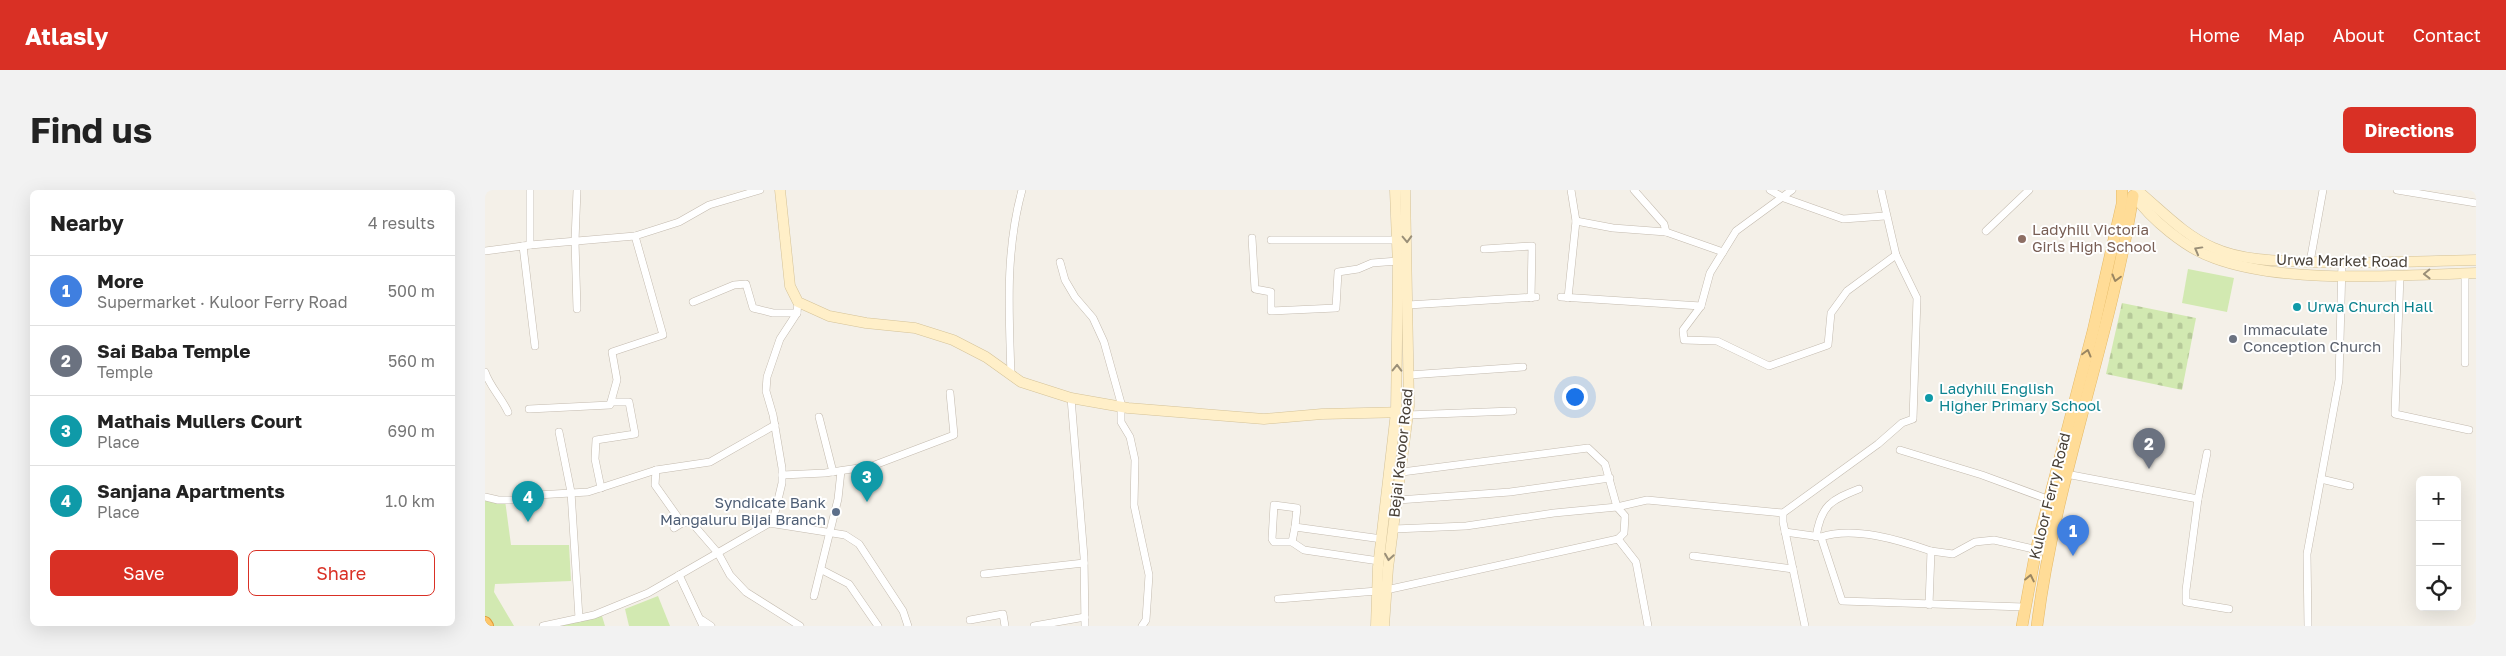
<!DOCTYPE html>
<html lang="en">
<head>
<meta charset="utf-8">
<style>
  :root { --surface:#fff; --page:#f2f2f2; --text:#222; --muted:#767676; --line:#e0e0e0; --accent:#d93025 }
  body { margin:0; font-family:"Golos Text",sans-serif; background:var(--page); color:var(--text) }
  .controls { position:absolute; right:15px; bottom:15px; display:grid; overflow:hidden; border-radius:8px; box-shadow:0 5px 20px #0002 }
  .controls button { width:45px; height:45px; display:grid; place-items:center; padding:0; border:0; border-bottom:1px solid var(--line); background:var(--surface); color:var(--text); font:25px sans-serif }
  .you { position:absolute; left:1089px; top:206px; width:18px; height:18px; margin:-12px; border:4px solid #fff; border-radius:50%; background:#1a73e8; box-shadow:0 0 0 8px #1a73e833 }
  .badge { display:grid; place-items:center; width:32px; height:32px; border-radius:50%; background:var(--accent); color:#fff; font-size:16px; font-weight:700 }
  .pin { position:absolute; translate:-50% -41px; filter:drop-shadow(0 1px 2px #0008) }
  .pin::after { content:''; position:absolute; top:26px; width:18px; height:15px; background:inherit; clip-path:polygon(0 0,100% 0,50% 100%) }
  .list { margin:0; padding:0; list-style:none }
  h2 { display:flex; justify-content:space-between; align-items:center; height:65px; margin:0; padding:0 20px; font-size:21px }
  h2 small { font-size:16px; font-weight:400; color:var(--muted) }
  .list li { display:grid; grid-template-columns:32px 1fr auto; gap:15px; align-items:center; box-sizing:border-box; height:70px; padding:0 20px; border-top:1px solid var(--line) }
  .list b { display:block; font-size:19px; white-space:nowrap }
  .list p { margin:0; font-size:16px; white-space:nowrap; color:var(--muted) }
  .list em { font-size:16px; font-style:normal; color:var(--muted) }
  .actions { display:flex; gap:10px; padding:15px 20px }
  .actions a { flex:1; padding:11px 0; border:1px solid var(--accent); border-radius:8px; text-align:center; font-size:18px; color:var(--accent) }
  .actions .main { background:var(--accent); color:#fff }
  .icon { flex:none; width:28px; height:28px; fill:none; stroke:currentColor; stroke-width:2; stroke-linecap:round; stroke-linejoin:round }
  .map { position:relative; flex:none; width:1991px; height:436px; overflow:hidden; border-radius:8px }
  header { display:flex; align-items:center; gap:30px; box-sizing:border-box; height:70px; padding:0 25px; background:var(--accent); color:#fff }
  header strong { font-size:24px }
  nav { display:flex; gap:28px; margin-inline-start:auto; font-size:18px }
  .intro { display:flex; align-items:center; justify-content:space-between; box-sizing:border-box; height:120px; padding:0 30px }
  h1 { margin:0; font-size:35px }
  .button { padding:12px 22px; border-radius:8px; background:var(--accent); color:#fff; font-size:18px; font-weight:700 }
  main { display:flex; gap:30px; padding:0 30px }
  aside { flex:1; background:var(--surface); border-radius:8px; box-shadow:0 5px 20px #0002 }
  .map>svg:first-child { display:block }
</style>
</head>
<body>
<header>
<strong>Atlasly</strong>
<nav><a>Home</a><a>Map</a><a>About</a><a>Contact</a></nav>
</header>
<div class="intro"><h1>Find us</h1><a class="button">Directions</a></div>
<main>
<aside>
<h2>Nearby<small>4 results</small></h2>
<ul class="list">
<li><span class="badge" style="background:#3f7fe0">1</span><div><b>More</b><p>Supermarket · Kuloor Ferry Road</p></div><em>500 m</em></li>
<li><span class="badge" style="background:#6b7280">2</span><div><b>Sai Baba Temple</b><p>Temple</p></div><em>560 m</em></li>
<li><span class="badge" style="background:#0f9aa8">3</span><div><b>Mathais Mullers Court</b><p>Place</p></div><em>690 m</em></li>
<li><span class="badge" style="background:#0f9aa8">4</span><div><b>Sanjana Apartments</b><p>Place</p></div><em>1.0 km</em></li>
</ul>
<div class="actions"><a class="main">Save</a><a>Share</a></div>
</aside>
<div class="map">
<svg width="1991" height="436" viewBox="0 0 1991 436">
  <defs>
    <pattern id="cemetery-stones" width="16" height="16" patternUnits="userSpaceOnUse" patternTransform="scale(1.25)"><rect width="16" height="16" fill="#d2e9b1"/><path d="M2 7V4a2 2 0 0 1 4 0v3zM10 15v-3a2 2 0 0 1 4 0v3z" fill="#b6c999"/></pattern>
  </defs>
  <rect width="100%" height="100%" fill="#f4f0e8"/>
  <g fill="#d2e9b1">
    <path d="M1703,79l46,9 -7,34 -45,-9z"/>
    <path d="M0,306l20,4 6,45h58l2,36 -76,3 -1,8 20,34h-29z"/>
    <path d="M173,406l12,30h-41l-4,-17z"/>
    <path d="M117,426l3,10h-46z"/>
  </g>
  <path fill="url(#cemetery-stones)" d="M1637,113l74,15 -14,72 -76,-16z"/>
  <g fill="none" stroke-linecap="round" stroke-linejoin="round">
    <defs>
      <g id="street">
        <path d="M45,0v55"/>
        <path d="M92,0l-2,51 2,68"/>
        <path d="M1149,0l30,34 2,8"/>
        <path d="M1285,0l14,8 59,21 42,-3"/>
        <path d="M1307,0l-56,41 -26,42 -9,33 -18,24 1,10 33,1 52,25 59,-21 3,-32 16,-22 49,-36"/>
        <path d="M1912,0l79,13"/>
        <path d="M1091,31l37,7 53,4 57,20"/>
        <path d="M1501,41l43,-41"/>
        <path d="M767,48l3,51 16,3v19l65,-3 2,-36 20,-3 14,-6 26,-2"/>
        <path d="M786,50h126"/>
        <path d="M38,56l12,100"/>
        <path d="M999,59l48,-3 -1,52"/>
        <path d="M0,61l45,-6 105,-9 44,-14 30,-17 51,-15"/>
        <path d="M575,72l5,18 10,17 18,21 11,24 17,61v19l9,15 5,23 -1,45 15,70 -3,45 -4,6"/>
        <path d="M1825,72l13,-72"/>
        <path d="M1980,83v90"/>
        <path d="M1915,85l-5,139 74,16"/>
        <path d="M1076,107l140,9"/>
        <path d="M1083,108l8,-77 -5,-31"/>
        <path d="M208,112l41,-17 12,-1 7,24 20,5h24"/>
        <path d="M923,115l128,-8"/>
        <path d="M0,182c5,15 17,26 23,40"/>
        <path d="M526,185c-2,-63 -6,-123 11,-185"/>
        <path d="M924,185l114,-8"/>
        <path d="M586,208l13,159 1,69"/>
        <path d="M44,219l81,-4 7,-25 -5,-28 51,-17 -28,-99"/>
        <path d="M922,225l106,-4"/>
        <path d="M334,227l14,55"/>
        <path d="M74,242l12,60 8,126"/>
        <path d="M1415,260l82,25 68,25"/>
        <path d="M171,280l-1,15 27,38"/>
        <path d="M1581,284l132,25 9,-46"/>
        <path d="M297,285l43,-2 47,-7 82,-31 -4,-42"/>
        <path d="M1836,289l29,7"/>
        <path d="M116,298l-6,-29 1,-19 39,-6 -6,-32h-18"/>
        <path d="M0,307l13,3h19l20,-5 51,-3 68,-22 54,-8 65,-37"/>
        <path d="M1713,309l-12,91v12l43,7"/>
        <path d="M913,310l112,-8 100,-14"/>
        <path d="M284,333l76,12 14,9 44,67 5,15"/>
        <path d="M189,338l8,-5h10l26,30 12,22 16,17 54,34"/>
        <path d="M909,339l72,-3 88,-13 63,-6 30,-7 136,13"/>
        <path d="M1300,342l36,5"/>
        <path d="M1331,347c5,-32 15,-37 43,-48"/>
        <path d="M1133,349l18,23 12,64"/>
        <path d="M807,352l3,-15"/>
        <path d="M1446,361l22,3 22,-12 19,-2 53,12"/>
        <path d="M1208,366l100,13"/>
        <path d="M894,371l-75,-11 -12,-8h-18l-2,-3 2,-34 23,3 -2,19 87,12"/>
        <path d="M337,380l27,14 29,42"/>
        <path d="M499,384l100,-11"/>
        <path d="M194,385l24,51"/>
        <path d="M901,400l232,-51 6,-6 1,-17 -8,-9 -12,-43 -17,-16 -186,24"/>
        <path d="M329,406l24,-97 3,-28"/>
        <path d="M793,409l99,-8"/>
        <path d="M1444,415l2,-54c-32,-11 -77,-25 -110,-14l21,64 182,6"/>
        <path d="M217,430l9,6"/>
        <path d="M485,430l33,-6 2,12"/>
        <path d="M58,436l51,-11 54,-22 125,-72 9,-38v-15l-9,-53 -7,-24 1,-14 13,-38 17,-26 1,-11"/>
        <path d="M549,436l51,-9"/>
        <path d="M1320,436l-22,-104v-9l95,-69 24,-21 11,-4 4,-121 -21,-43 -15,-65"/>
        <path d="M1823,436l-1,-72 32,-174 3,-117"/>
      </g>
      <g id="secondary">
        <path d="M295,0l10,96 8,16 31,14 37,7 49,5 38,12 33,17 35,25 50,16 57,10 136,11 58,-5 86,-2"/>
        <path d="M1653,1c24,20 47,45 76,57 28,13 68,13 98,14 55,2 109,-1 164,-2"/>
        <path d="M1649,5c16,24 53,54 80,63 73,27 184,17 262,15"/>
        <path d="M891,436l2,-59 18,-155 2,-145 -3,-77"/>
        <path d="M899,436l4,-58 21,-162 -4,-216"/>
      </g>
      <g id="primary">
        <path d="M1537,436l14,-76 57,-219 29,-127v-12"/>
        <path d="M1552,436c18,-147 73,-285 96,-430"/>
      </g>
      <path id="highway" d="M0,433l2,3"/>
    </defs>
    <use href="#street" stroke="#c3baae" stroke-width="8"/>
    <use href="#secondary" stroke="#d4c298" stroke-width="11"/>
    <use href="#primary" stroke="#e5b966" stroke-width="12"/>
    <use href="#highway" stroke="#df9938" stroke-width="14"/>
    <use href="#street" stroke="#fff" stroke-width="7"/>
    <use href="#secondary" stroke="#ffefc8" stroke-width="10"/>
    <use href="#primary" stroke="#ffdc97" stroke-width="11"/>
    <use href="#highway" stroke="#fec669" stroke-width="12"/>
  </g>
  <defs><path id="oneway-chevron" d="M-2-3.5L2.5 0L-2 3.5" fill="none" stroke-width="1.6" stroke-linecap="round" stroke-linejoin="round" transform="scale(1.25)"/></defs>
  <g stroke="#9a8f78">
    <use href="#oneway-chevron" transform="translate(922 49) rotate(88)"/>
    <use href="#oneway-chevron" transform="translate(1713 60) rotate(-151)"/>
    <use href="#oneway-chevron" transform="translate(1942 84) rotate(179)"/>
    <use href="#oneway-chevron" transform="translate(912 178) rotate(-89)"/>
    <use href="#oneway-chevron" transform="translate(904 367) rotate(99)"/>
  </g>
  <g stroke="#9a8662">
    <use href="#oneway-chevron" transform="translate(1631 88) rotate(105)"/>
    <use href="#oneway-chevron" transform="translate(1602 163) rotate(-75)"/>
    <use href="#oneway-chevron" transform="translate(1545 388) rotate(-78)"/>
  </g>
  <circle fill="#8d6e63" stroke="#fff" stroke-width="2" cx="1537" cy="49" r="5"/>
  <g fill="#0f9aa8" stroke="#fff" stroke-width="2">
    <circle cx="1812" cy="117" r="5"/>
    <circle cx="1444" cy="208" r="5"/>
  </g>
  <circle fill="#6b7280" stroke="#fff" stroke-width="2" cx="1748" cy="149" r="5"/>
  <circle fill="#5c6f8a" stroke="#fff" stroke-width="2" cx="351" cy="322" r="5"/>
  <g text-anchor="middle" stroke-width="4" stroke-linejoin="round" paint-order="stroke">
    <g font-size="15" fill="#785e54" stroke="#fff" text-anchor="start">
      <text x="1547" y="45">Ladyhill Victoria<tspan x="1547" dy="17">Girls High School</tspan></text>
    </g>
    <g font-size="15" fill="#484037" stroke="#fff">
      <text transform="translate(1857 71) rotate(1)" y="5">Urwa Market Road</text>
      <text transform="translate(916 263) rotate(-84)" y="5">Bejai Kavoor Road</text>
      <text transform="translate(1565 306) rotate(-76)" y="5">Kuloor Ferry Road</text>
    </g>
    <g font-size="15" fill="#0d838f" stroke="#fff" text-anchor="start">
      <text x="1822" y="122">Urwa Church Hall</text>
      <text x="1454" y="204">Ladyhill English<tspan x="1454" dy="17">Higher Primary School</tspan></text>
    </g>
    <g font-size="15" fill="#5b616d" stroke="#fff" text-anchor="start">
      <text x="1758" y="145">Immaculate<tspan x="1758" dy="17">Conception Church</tspan></text>
    </g>
    <g font-size="15" fill="#4e5e75" stroke="#fff" text-anchor="end">
      <text x="341" y="318">Syndicate Bank<tspan x="341" dy="17">Mangaluru Bijai Branch</tspan></text>
    </g>
  </g>
</svg>
<div class="controls">
<button>+</button>
<button>−</button>
<button><svg class="icon" aria-label="locate" viewBox="0 0 24 24"><circle cx="12" cy="12" r="6"/><path d="M12 2v4M12 18v4M2 12h4M18 12h4"/></svg></button>
</div>
<div class="you"></div>
<div class="pin badge" style="left:1588px;top:366px;background:#3f7fe0">1</div>
<div class="pin badge" style="left:1664px;top:279px;background:#6b7280">2</div>
<div class="pin badge" style="left:382px;top:312px;background:#0f9aa8">3</div>
<div class="pin badge" style="left:43px;top:332px;background:#0f9aa8">4</div>
</div>
</main>
</body>
</html>
